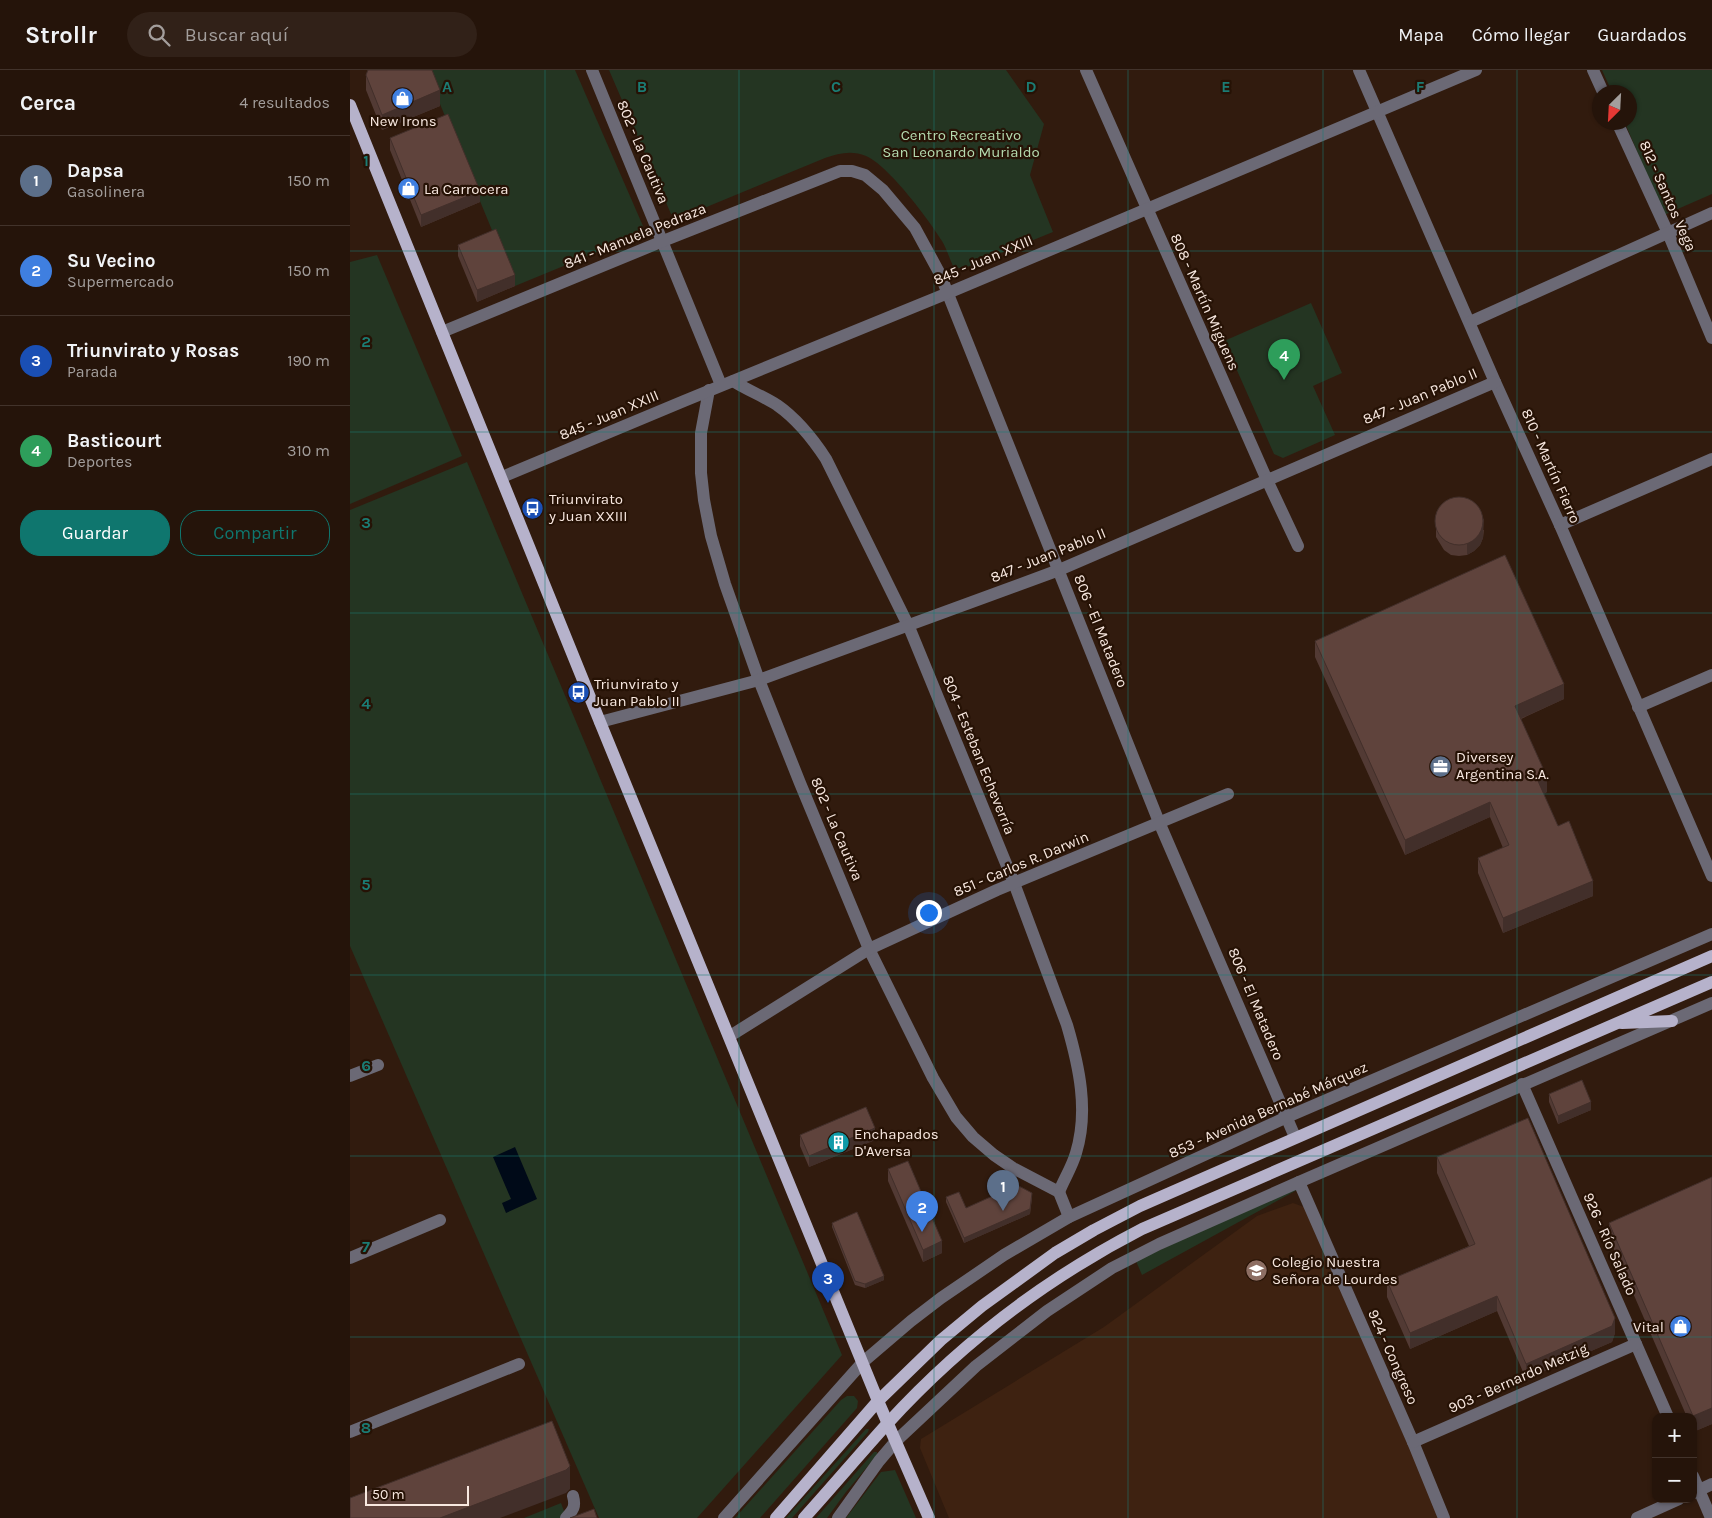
<!DOCTYPE html>
<html lang="es">
<head>
<meta charset="utf-8">
<style>
  :root { --surface:#25140a; --page:#312118; --text:#f1f3f6; --muted:#a39e9c; --line:#42332b; --accent:#0f766e }
  body { margin:0; font-family:Karla,sans-serif; background:var(--page); color:var(--text) }
  .controls { position:absolute; right:15px; bottom:15px; display:grid; overflow:hidden; border-radius:10px; box-shadow:0 1px 4px #0004 }
  .controls button { width:45px; height:45px; display:grid; place-items:center; padding:0; border:0; border-bottom:1px solid var(--line); background:var(--surface); color:var(--text); font:25px sans-serif }
  .compass { position:absolute; left:1242px; top:15px; width:45px; height:45px; border-radius:50%; background:var(--surface); box-shadow:0 1px 4px #0004; rotate:204deg }
  .scale { position:absolute; left:15px; bottom:12px; width:104px; box-sizing:border-box; padding-left:5px; border:2px solid #f8e8e0; border-top:0; font-size:14px; line-height:18px; white-space:nowrap; color:#f8e8e0; -webkit-text-stroke:4px #261205; paint-order:stroke }
  .you { position:absolute; left:578px; top:842px; width:18px; height:18px; margin:-12px; border:4px solid #fff; border-radius:50%; background:#1a73e8; box-shadow:0 0 0 8px #1a73e833 }
  .badge { display:grid; place-items:center; width:32px; height:32px; border-radius:50%; background:var(--accent); color:#fff; font-size:16px; font-weight:700 }
  .pin { position:absolute; translate:-50% -41px; filter:drop-shadow(0 1px 2px #0008) }
  .pin::after { content:''; position:absolute; top:26px; width:18px; height:15px; background:inherit; clip-path:polygon(0 0,100% 0,50% 100%) }
  .list { margin:0; padding:0; list-style:none }
  h2 { display:flex; justify-content:space-between; align-items:center; height:65px; margin:0; padding:0 20px; font-size:21px }
  h2 small { font-size:16px; font-weight:400; color:var(--muted) }
  .list li { display:grid; grid-template-columns:32px 1fr auto; gap:15px; align-items:center; box-sizing:border-box; height:90px; padding:0 20px; border-top:1px solid var(--line) }
  .list b { display:block; font-size:19px; white-space:nowrap }
  .list p { margin:0; font-size:16px; white-space:nowrap; color:var(--muted) }
  .list em { font-size:16px; font-style:normal; color:var(--muted) }
  .actions { display:flex; gap:10px; padding:15px 20px }
  .actions a { flex:1; padding:11px 0; border:1px solid var(--accent); border-radius:20px; text-align:center; font-size:18px; color:var(--accent) }
  .actions .main { background:var(--accent); color:#fff }
  .icon { flex:none; width:28px; height:28px; fill:none; stroke:currentColor; stroke-width:2; stroke-linecap:round; stroke-linejoin:round }
  .map { position:relative; flex:none; width:1362px; height:1448px; overflow:hidden }
  header { display:flex; align-items:center; gap:30px; box-sizing:border-box; height:70px; padding:0 25px; background:var(--surface); border-bottom:1px solid var(--line) }
  header strong { font-size:24px }
  nav { display:flex; gap:28px; margin-inline-start:auto; font-size:18px }
  .search { width:350px; height:45px; background:var(--page); display:flex; align-items:center; gap:12px; box-sizing:border-box; padding:0 18px; border-radius:28px; color:var(--muted); font-size:19px }
  main { display:flex }
  aside { flex:1; background:var(--surface) }
  .map>svg:first-child { display:block }
</style>
</head>
<body>
<header>
<strong>Strollr</strong>
<div class="search"><svg class="icon" aria-label="search" viewBox="0 0 24 24"><circle cx="10" cy="10" r="6"/><path d="M15 15l6 6"/></svg>Buscar aquí</div>
<nav><a>Mapa</a><a>Cómo llegar</a><a>Guardados</a></nav>
</header>
<main>
<aside>
<h2>Cerca<small>4 resultados</small></h2>
<ul class="list">
<li><span class="badge" style="background:#5c6f8a">1</span><div><b>Dapsa</b><p>Gasolinera</p></div><em>150 m</em></li>
<li><span class="badge" style="background:#3f7fe0">2</span><div><b>Su Vecino</b><p>Supermercado</p></div><em>150 m</em></li>
<li><span class="badge" style="background:#1a4fb4">3</span><div><b>Triunvirato y Rosas</b><p>Parada</p></div><em>190 m</em></li>
<li><span class="badge" style="background:#2e9e5b">4</span><div><b>Basticourt</b><p>Deportes</p></div><em>310 m</em></li>
</ul>
<div class="actions"><a class="main">Guardar</a><a>Compartir</a></div>
</aside>
<div class="map">
<svg width="1362" height="1448" viewBox="0 0 1362 1448">
  <rect width="100%" height="100%" fill="#311b0e"/>
  <path fill="#3e2211" d="M943,1133l11,4 136,311h-491l-29,-70 1,-9 183,-112 153,-111z"/>
  <g fill="#243522">
    <path d="M76,0h149l68,156 -4,9 -124,51z"/>
    <path d="M259,0h397l38,54 -14,51 23,57 -91,37 -9,-3c-4,-8 -6,-17 -11,-25 -12,-20 -54,-76 -76,-85 -14,-6 -27,-3 -41,2l-145,60 -9,-4z"/>
    <path d="M1252,0h110v124l-48,21 -39,-92 5,-1v-30h-18z"/>
    <path d="M27,185l85,201 -112,48v-242z"/>
    <path d="M961,233l31,70 -29,13 22,49 -52,23 -9,-4 -50,-113z"/>
    <path d="M117,392l375,893 -145,163h-98l-249,-572v-436z"/>
    <path d="M946,1117l1,3 -155,85 -6,-14z"/>
    <path d="M497,1326h7l4,5 -1,7 -97,110h-25l106,-118z"/>
    <path d="M516,1359h3l-1,3 -76,86h-6z"/>
    <path d="M524,1382h3v3l-31,37 -19,26h-11z"/>
    <path d="M545,1400l21,48h-70l35,-46z"/>
    <path d="M211,1433l4,11 -4,4h-37z"/>
  </g>
  <path fill="#000a18" d="M165,1077l22,52 -31,14 -4,-10 9,-4 -18,-42z"/>
  <g fill="none" stroke-linecap="round" stroke-linejoin="round">
    <g stroke="#6b6975" stroke-width="12">
      <path d="M242,0l129,315"/>
      <path d="M736,0l181,410 31,66"/>
      <path d="M1009,0l136,312 65,143 152,351"/>
      <path d="M1243,0l10,22"/>
      <path d="M1267,52l51,111 44,105"/>
      <path d="M1120,252l242,-109"/>
      <path d="M92,262l221,-91 177,-70h12l13,4 18,15 32,38 25,46 219,548 136,315"/>
      <path d="M383,311c14,9 30,15 44,24 20,14 36,34 49,54l83,168 105,256 53,142c12,41 22,86 9,128 -4,14 -12,26 -17,39"/>
      <path d="M359,320l-8,43v40l3,27 7,36 14,48 34,96 41,103 69,166 64,129 23,39 17,20 21,18 19,13 46,24 10,25"/>
      <path d="M152,407l182,-76 264,-108 528,-223"/>
      <path d="M1210,455l152,-66"/>
      <path d="M1288,637l74,-32"/>
      <path d="M250,652l159,-42 300,-110 436,-188"/>
      <path d="M380,966l139,-87 128,-59 231,-96"/>
      <path d="M0,1006l28,-11"/>
      <path d="M1172,1014l146,333"/>
      <path d="M949,1112l114,260 31,76"/>
      <path d="M0,1188l90,-38"/>
      <path d="M0,1362l169,-68"/>
      <path d="M1063,1372l223,-98"/>
      <path d="M1343,1406l18,42"/>
      <path d="M1343,1423l19,-9"/>
      <path d="M216,1448c7,-8 10,-11 7,-22"/>
      <path d="M374,1448l139,-156 48,-41 30,-23 63,-43 65,-38 218,-100 425,-183"/>
      <path d="M488,1448l41,-57 17,-20 80,-75 71,-55 65,-43 47,-24 140,-62 413,-179"/>
      <path d="M1287,1448l42,-19"/>
    </g>
    <g stroke="#b6b2cb" stroke-width="12">
      <path d="M0,35l250,617 278,679 51,117"/>
      <path d="M1272,953l50,-2"/>
      <path d="M426,1448l102,-117 63,-61 41,-34 73,-53 39,-23 46,-24 572,-250"/>
      <path d="M454,1448c28,-31 55,-63 83,-94 72,-79 160,-146 255,-195l570,-247"/>
    </g>
  </g>
  <g fill="#523a34">
    <path d="M16,5l74,31 -58,24 -16,-40z"/>
    <path d="M40,68l90,64 -59,25 -31,-77z"/>
    <path d="M108,175l57,41 -38,16 -19,-46z"/>
    <path d="M1086,456l48,4 -1,8 -3,7 -6,6 -7,4 -8,1 -8,-1 -7,-5 -8,-13z"/>
    <path d="M965,571l249,58 -43,20 26,73 -4,2 15,32 35,70 -90,37 -25,-60v-15l25,-10 -13,-31 -85,38 -90,-198z"/>
    <path d="M1199,1024l42,16 -33,14 -9,-22z"/>
    <path d="M450,1065l75,5 -66,27 -9,-21z"/>
    <path d="M1087,1087l178,176 -3,9 -86,37 -29,-68 -87,38 -23,-52v-16l82,-35 -32,-73z"/>
    <path d="M538,1099l54,84 -19,9 -35,-81z"/>
    <path d="M1362,1107v247l-19,8v-15h-6l-78,-179v-15z"/>
    <path d="M596,1127l20,11 66,-10 -2,16 -66,29 -18,-41z"/>
    <path d="M482,1153l52,57 -19,8 -10,-3 -23,-58z"/>
  </g>
  <g fill="#422f2a">
    <path d="M90,20v16l-58,24v-15z"/>
    <path d="M130,121v11l-59,25v-12z"/>
    <path d="M165,205v11l-38,16v-12z"/>
    <path d="M1134,448l-1,20 -3,7 -6,6 -7,4v-12z"/>
    <path d="M1214,614v15l-49,22v-15z"/>
    <path d="M1197,707v15l-9,4v-15z"/>
    <path d="M1140,732v15l-85,38v-15z"/>
    <path d="M1243,811v15l-90,37v-15z"/>
    <path d="M1241,1032v8l-33,14v-8z"/>
    <path d="M525,1058v12l-66,27v-11z"/>
    <path d="M682,1123l-2,21 -66,29v-5z"/>
    <path d="M592,1171v12l-19,9v-12z"/>
    <path d="M534,1206v4l-19,8v-4z"/>
    <path d="M1147,1226v15l-87,38v-16z"/>
    <path d="M1265,1248v15l-3,9 -86,37v-15z"/>
    <path d="M1362,1338v16l-19,8v-16z"/>
    <path d="M220,1396v23l-4,4 -66,25h-60z"/>
  </g>
  <g fill="#5f433c" stroke="#422f2a">
    <path d="M18,0h64l8,20 -58,25 -16,-40z"/>
    <path d="M98,44l32,77 -59,24 -31,-77z"/>
    <path d="M146,159l19,46 -38,15 -19,-45z"/>
    <circle cx="1109" cy="451" r="24"/>
    <path d="M1155,485l59,129 -49,22 32,71 -9,4 20,45 11,-5 24,60 -90,37 -25,-60 31,-13 -19,-43 -85,38 -90,-199z"/>
    <path d="M1232,1010l9,22 -33,14 -9,-22z"/>
    <path d="M516,1037l9,21 -66,28 -9,-21z"/>
    <path d="M1178,1048l87,200 -3,8 -86,38 -29,-68 -87,37 -23,-52 88,-37 -38,-87z"/>
    <path d="M558,1091l34,80 -19,9 -35,-81z"/>
    <path d="M1362,1107v231l-19,8 -84,-193z"/>
    <path d="M667,1115l15,8 -2,16 -66,29 -18,-41 13,-5 7,16z"/>
    <path d="M507,1142l27,64 -19,8 -10,-3 -23,-58z"/>
    <path d="M202,1351l18,45 -4,4 -126,48h-90v-20z"/>
    <path d="M244,1439l3,9h-27z"/>
  </g>
  <path fill="none" stroke="#1b7c74" stroke-width="1" stroke-opacity="0.55" d="M195,0v1448M389,0v1448M584,0v1448M778,0v1448M973,0v1448M1167,0v1448M0,181h1362M0,362h1362M0,543h1362M0,724h1362M0,905h1362M0,1086h1362M0,1267h1362"/>
  <defs>
    <symbol id="shop-disc" viewBox="-11 -11 22 22"><circle r="9.5" fill="#3f7fe0" stroke="#261205"/><path d="M-5-2.5h2.3a2.7 3.5 0 0 1 5.4 0H5L5.5 6h-11ZM-1.5-2.5h3a1.5 2.3 0 0 0-3 0Z" fill="#fff"/></symbol>
    <symbol id="bus-disc" viewBox="-11 -11 22 22"><circle r="9.5" fill="#1a4fb4" stroke="#261205"/><path d="M-5-6H5V4H4V6H2V4H-2V6H-4V4H-5ZM-3.5-4V0h7V-4ZM-3.5 1.2v1.5H-2V1.2ZM2 1.2v1.5H3.5V1.2Z" fill="#fff"/></symbol>
    <symbol id="office-disc" viewBox="-11 -11 22 22"><circle r="9.5" fill="#5c6f8a" stroke="#261205"/><path d="M-6-3h4V-5.5h4V-3h4V5H-6ZM-1-4.5V-3h2v-1.5ZM-6 0V1H6V0Z" fill="#fff"/></symbol>
    <symbol id="building-disc" viewBox="-11 -11 22 22"><circle r="9.5" fill="#0f9aa8" stroke="#261205"/><path d="M-4-6H4V6H1V3H-1V6H-4ZM-2.5-4.3h1.7v1.8h-1.7ZM.8-4.3h1.7v1.8H.8ZM-2.5-1h1.7V.8h-1.7ZM.8-1h1.7V.8H.8Z" fill="#fff"/></symbol>
    <symbol id="school-disc" viewBox="-11 -11 22 22"><circle r="9.5" fill="#8d6e63" stroke="#261205"/><path d="M0-5L7-2L0 1L-7-2ZM-4 1L0 2.5L4 1V4Q0 6-4 4Z" fill="#fff"/></symbol>
  </defs>
  <g fill-rule="evenodd">
    <use href="#shop-disc" x="40" y="16" width="25" height="25"/>
    <use href="#shop-disc" x="46" y="106" width="25" height="25"/>
    <use href="#bus-disc" x="170" y="426" width="25" height="25"/>
    <use href="#bus-disc" x="216" y="610" width="25" height="25"/>
    <use href="#office-disc" x="1078" y="684" width="25" height="25"/>
    <use href="#building-disc" x="476" y="1060" width="25" height="25"/>
    <use href="#school-disc" x="894" y="1188" width="25" height="25"/>
    <use href="#shop-disc" x="1318" y="1244" width="25" height="25"/>
  </g>
  <g text-anchor="middle" stroke-width="4.5" stroke-linejoin="round" paint-order="stroke">
    <g font-size="15" fill="#f8e8e0" stroke="#261205" text-anchor="start">
      <text x="53" y="56" text-anchor="middle">New Irons</text>
      <text x="74" y="124">La Carrocera</text>
      <text x="199" y="434">Triunvirato<tspan x="199" dy="17">y Juan XXIII</tspan></text>
      <text x="244" y="619">Triunvirato y<tspan x="244" dy="17">Juan Pablo II</tspan></text>
      <text x="1106" y="692">Diversey<tspan x="1106" dy="17">Argentina S.A.</tspan></text>
      <text x="504" y="1069">Enchapados<tspan x="504" dy="17">D'Aversa</tspan></text>
      <text x="922" y="1197">Colegio Nuestra<tspan x="922" dy="17">Señora de Lourdes</tspan></text>
      <text x="1314" y="1262" text-anchor="end">Vital</text>
    </g>
    <g font-size="15" fill="#b5dbb0" stroke="#261205">
      <text x="611" y="70">Centro Recreativo<tspan x="611" dy="17">San Leonardo Murialdo</tspan></text>
    </g>
    <g font-size="15" fill="#f8e8e0" stroke="#261205">
      <text transform="translate(293 82) rotate(67)" y="5">802 - La Cautiva</text>
      <text transform="translate(1318 126) rotate(66)" y="5">812 - Santos Vega</text>
      <text transform="translate(285 166) rotate(-22)" y="5">841 - Manuela Pedraza</text>
      <text transform="translate(633 190) rotate(-23)" y="5">845 - Juan XXIII</text>
      <text transform="translate(855 232) rotate(66)" y="5">808 - Martín Miguens</text>
      <text transform="translate(1070 326) rotate(-23)" y="5">847 - Juan Pablo II</text>
      <text transform="translate(259 345) rotate(-23)" y="5">845 - Juan XXIII</text>
      <text transform="translate(1201 396) rotate(66)" y="5">810 - Martín Fierro</text>
      <text transform="translate(698 485) rotate(-22)" y="5">847 - Juan Pablo II</text>
      <text transform="translate(751 561) rotate(68)" y="5">806 - El Matadero</text>
      <text transform="translate(629 685) rotate(68)" y="5">804 - Esteban Echeverría</text>
      <text transform="translate(487 759) rotate(67)" y="5">802 - La Cautiva</text>
      <text transform="translate(671 794) rotate(-23)" y="5">851 - Carlos R. Darwin</text>
      <text transform="translate(906 934) rotate(67)" y="5">806 - El Matadero</text>
      <text transform="translate(918 1040) rotate(-24)" y="5">853 - Avenida Bernabé Márquez</text>
      <text transform="translate(1260 1174) rotate(66)" y="5">926 - Río Salado</text>
      <text transform="translate(1043 1287) rotate(66)" y="5">924 - Congreso</text>
      <text transform="translate(1168 1308) rotate(-24)" y="5">903 - Bernardo Metzig</text>
    </g>
  </g>
  <g font-size="16" text-anchor="middle" font-weight="bold" fill="#1b7c74" stroke="#261205" stroke-width="4.5" stroke-linejoin="round" paint-order="stroke">
    <text x="97" y="22">A</text>
    <text x="292" y="22">B</text>
    <text x="486" y="22">C</text>
    <text x="681" y="22">D</text>
    <text x="876" y="22">E</text>
    <text x="1070" y="22">F</text>
    <text x="16" y="96">1</text>
    <text x="16" y="277">2</text>
    <text x="16" y="458">3</text>
    <text x="16" y="639">4</text>
    <text x="16" y="820">5</text>
    <text x="16" y="1001">6</text>
    <text x="16" y="1182">7</text>
    <text x="16" y="1363">8</text>
  </g>
</svg>
<div class="controls">
<button>+</button>
<button>−</button>
</div>
<svg class="compass" viewBox="-18 -18 36 36"><path d="M0-13l5 13h-10z" fill="#e53935"/><path d="M0 13l5-13h-10z" fill="#a39e9c"/></svg>
<div class="scale">50 m</div>
<div class="you"></div>
<div class="pin badge" style="left:653px;top:1141px;background:#5c6f8a">1</div>
<div class="pin badge" style="left:572px;top:1162px;background:#3f7fe0">2</div>
<div class="pin badge" style="left:478px;top:1233px;background:#1a4fb4">3</div>
<div class="pin badge" style="left:934px;top:310px;background:#2e9e5b">4</div>
</div>
</main>
</body>
</html>
